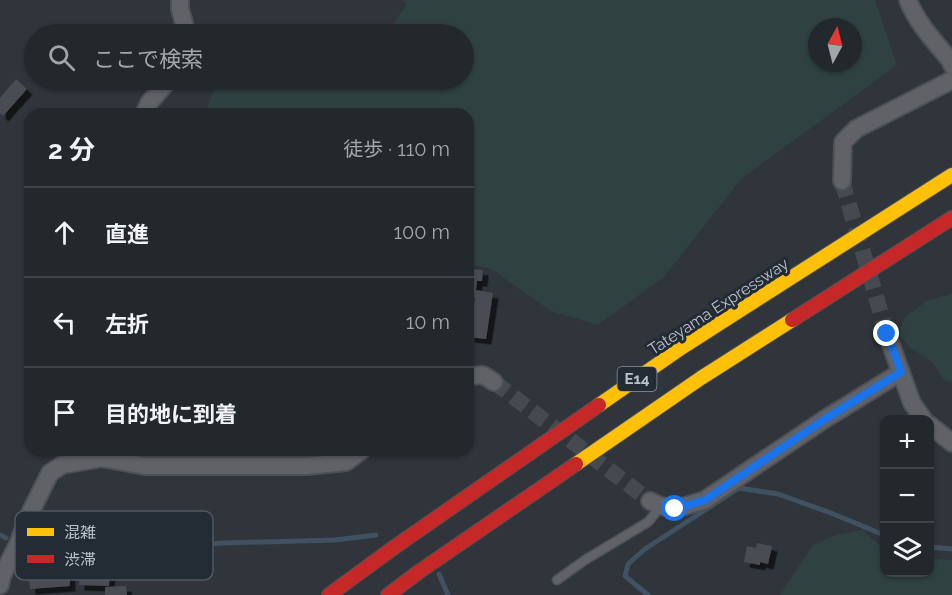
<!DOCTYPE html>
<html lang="ja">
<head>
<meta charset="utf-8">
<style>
  :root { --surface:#23282c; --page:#2f3438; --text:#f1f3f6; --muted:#a3a6a9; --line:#404448 }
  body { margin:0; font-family:Raleway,"Noto Sans JP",sans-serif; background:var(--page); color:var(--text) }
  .controls { position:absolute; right:18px; bottom:18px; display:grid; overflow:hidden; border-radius:12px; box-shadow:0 2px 4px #0004 }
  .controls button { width:54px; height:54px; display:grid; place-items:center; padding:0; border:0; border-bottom:2px solid var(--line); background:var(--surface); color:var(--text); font:30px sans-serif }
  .compass { position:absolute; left:808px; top:18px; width:54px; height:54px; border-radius:50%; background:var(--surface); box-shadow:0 2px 4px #0004; rotate:7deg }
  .stop { position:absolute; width:18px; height:18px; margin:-14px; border:4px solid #1a73e8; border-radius:50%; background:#fff }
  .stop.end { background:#1a73e8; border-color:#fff; box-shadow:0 2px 6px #0008 }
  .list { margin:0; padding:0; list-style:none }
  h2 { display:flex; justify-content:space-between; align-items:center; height:78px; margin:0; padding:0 24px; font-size:26px }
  h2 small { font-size:20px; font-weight:400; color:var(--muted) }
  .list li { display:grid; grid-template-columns:39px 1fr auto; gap:18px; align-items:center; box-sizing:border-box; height:90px; padding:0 24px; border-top:2px solid var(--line) }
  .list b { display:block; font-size:22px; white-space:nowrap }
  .list em { font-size:20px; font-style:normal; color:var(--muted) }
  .icon { flex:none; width:33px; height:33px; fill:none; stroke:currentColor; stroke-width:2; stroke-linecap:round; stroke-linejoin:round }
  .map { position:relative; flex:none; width:952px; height:595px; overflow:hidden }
  .search { position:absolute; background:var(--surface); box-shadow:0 2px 4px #0004; left:24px; top:24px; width:450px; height:66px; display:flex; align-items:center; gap:15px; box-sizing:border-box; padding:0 21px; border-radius:33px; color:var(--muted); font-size:22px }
  .panel { position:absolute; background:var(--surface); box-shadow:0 2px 4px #0004; left:24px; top:108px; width:450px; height:348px; border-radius:18px }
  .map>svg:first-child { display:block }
</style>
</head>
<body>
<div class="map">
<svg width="952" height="595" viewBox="0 0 952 595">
  <defs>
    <filter id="shadow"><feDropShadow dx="5.5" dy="5.5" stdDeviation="0" flood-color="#0009"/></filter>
  </defs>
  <rect width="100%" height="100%" fill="#2f353a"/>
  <g fill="#2f4141" fill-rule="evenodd">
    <path d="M403,0h472l22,65 -156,114 -77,98 -66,48 -47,-14 -60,-42 -23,-5v-150h-264l14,-33 137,5 4,-6h105v-46h-77l19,-29zM817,27h36v36h-36z"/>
    <path d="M952,294v88l-7,-1 -13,-19 -21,-14 -13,-14 7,-17 23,-17z"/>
    <path d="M862,530l22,19v23h46v-14l22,2v35h-172l33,-50 22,-10z"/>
  </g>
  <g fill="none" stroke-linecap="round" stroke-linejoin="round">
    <g stroke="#405162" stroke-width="5">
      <path d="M0,535l6,3"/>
      <path d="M930,547l22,2"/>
      <path d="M31,551l21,2 16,-3 30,1 125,-8 112,-3 41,-5"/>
      <path d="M439,574l9,21"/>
      <path d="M648,595l-23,-19 3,-12 17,-15 94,-61 39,6 53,19 53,22"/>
    </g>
  </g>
  <g fill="#484d52" filter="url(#shadow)">
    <path d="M16,79l11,10 -24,27 -3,-3v-15z"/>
    <path d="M468,269l15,1 -1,11h-5l-1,9 17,3 -7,46 -17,-2 6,-39 -7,-1z"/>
    <path d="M229,450h25l-1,8 -25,-3z"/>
    <path d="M757,543l15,3 -4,18 -8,-2v3l-16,-3 3,-16 9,2z"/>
    <path d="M69,565l1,21 -40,3 -2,-21z"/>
    <path d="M80,567l30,1 -1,18 -30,-1z"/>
    <path d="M126,586l1,9h-22v-8z"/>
  </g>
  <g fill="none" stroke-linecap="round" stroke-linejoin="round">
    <g stroke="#444a50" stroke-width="16" stroke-dasharray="16 8" stroke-linecap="butt">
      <path d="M842,181l45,153"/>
      <path d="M494,382l156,119"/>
    </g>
    <defs>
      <path id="lane" d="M557,580l28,-20 63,-38 13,-16"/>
      <g id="street">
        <path d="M180,0v9l7,25"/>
        <path d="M908,0c9,23 26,41 42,60l2,5"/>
        <path d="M144,114l5,-11 20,-23"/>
        <path d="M842,181l1,-39 13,-13 96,-49"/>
        <path d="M887,334l25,69 12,17"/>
        <path d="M468,376l15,-1 11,7"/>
        <path d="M930,425l22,18"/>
        <path d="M650,501l11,5 14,3 30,-9 120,-81 76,-47"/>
        <path d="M0,585l2,-9 16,-32 13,-33 19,-38 12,-8 40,-7 43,8h162l39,-4 16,-12"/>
      </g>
      <g id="slow">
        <path d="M599,405l82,-57 271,-173"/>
        <path d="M576,464l125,-86 91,-58"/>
      </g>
      <g id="jam">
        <path d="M792,320l160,-102"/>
        <path d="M329,595l67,-49 203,-141"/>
        <path d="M388,595l32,-24 156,-107"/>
      </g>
    </defs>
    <use href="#lane" stroke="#4d5155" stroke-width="11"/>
    <use href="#street" stroke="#4d5155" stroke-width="20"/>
    <use href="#slow" stroke="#4c5156" stroke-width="16"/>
    <use href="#jam" stroke="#4c5156" stroke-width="16"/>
    <use href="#lane" stroke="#606268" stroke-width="8"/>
    <use href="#street" stroke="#606268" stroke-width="16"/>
    <use href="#slow" stroke="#ffc107" stroke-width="14"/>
    <use href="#jam" stroke="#c62828" stroke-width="14"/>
  </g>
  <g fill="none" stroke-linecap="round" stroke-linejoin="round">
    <path stroke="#1a73e8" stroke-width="8" d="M675,509l30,-9 120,-81 76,-47 -14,-38"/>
  </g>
  <g text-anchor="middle" stroke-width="6" stroke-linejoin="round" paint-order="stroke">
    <rect fill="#232b35" stroke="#8d949d" stroke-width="1.5" x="617.5" y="367" width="39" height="24" rx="4.5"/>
    <g font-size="15" font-weight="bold" fill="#bbc1ca">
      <text x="637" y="384">E14</text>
    </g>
    <g font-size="16" fill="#bbc1ca" stroke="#232b35">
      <text transform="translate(718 306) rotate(-33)" y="6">Tateyama Expressway</text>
    </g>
  </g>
  <rect x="15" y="511" width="198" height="69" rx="9" fill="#232b35" stroke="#515862" stroke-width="1.5"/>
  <rect x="27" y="528" width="27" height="8" fill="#ffc107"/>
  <rect x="27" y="555" width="27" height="8" fill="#c62828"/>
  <g font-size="16" fill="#bbc1ca">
    <text x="64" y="538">混雑</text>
    <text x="64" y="565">渋滞</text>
  </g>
</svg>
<div class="controls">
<button>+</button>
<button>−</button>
<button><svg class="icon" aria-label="layers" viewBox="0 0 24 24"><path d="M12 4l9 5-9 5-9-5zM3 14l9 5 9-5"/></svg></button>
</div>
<svg class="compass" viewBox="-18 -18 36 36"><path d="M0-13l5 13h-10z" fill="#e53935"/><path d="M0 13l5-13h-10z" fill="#a3a6a9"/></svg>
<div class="stop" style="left:675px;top:509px"></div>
<div class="stop end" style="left:887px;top:334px"></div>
<div class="search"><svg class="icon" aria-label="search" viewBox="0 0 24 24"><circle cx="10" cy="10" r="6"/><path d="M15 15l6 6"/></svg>ここで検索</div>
<section class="panel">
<h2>2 分<small>徒歩 · 110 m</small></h2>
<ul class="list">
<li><svg class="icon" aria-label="ahead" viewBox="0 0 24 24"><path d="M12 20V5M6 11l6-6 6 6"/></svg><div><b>直進</b></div><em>100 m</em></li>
<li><svg class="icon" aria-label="left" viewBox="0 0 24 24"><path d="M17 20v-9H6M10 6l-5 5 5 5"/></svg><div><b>左折</b></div><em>10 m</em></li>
<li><svg class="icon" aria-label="arrive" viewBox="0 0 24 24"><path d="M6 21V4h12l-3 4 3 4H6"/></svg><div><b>目的地に到着</b></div></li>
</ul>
</section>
</div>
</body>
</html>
